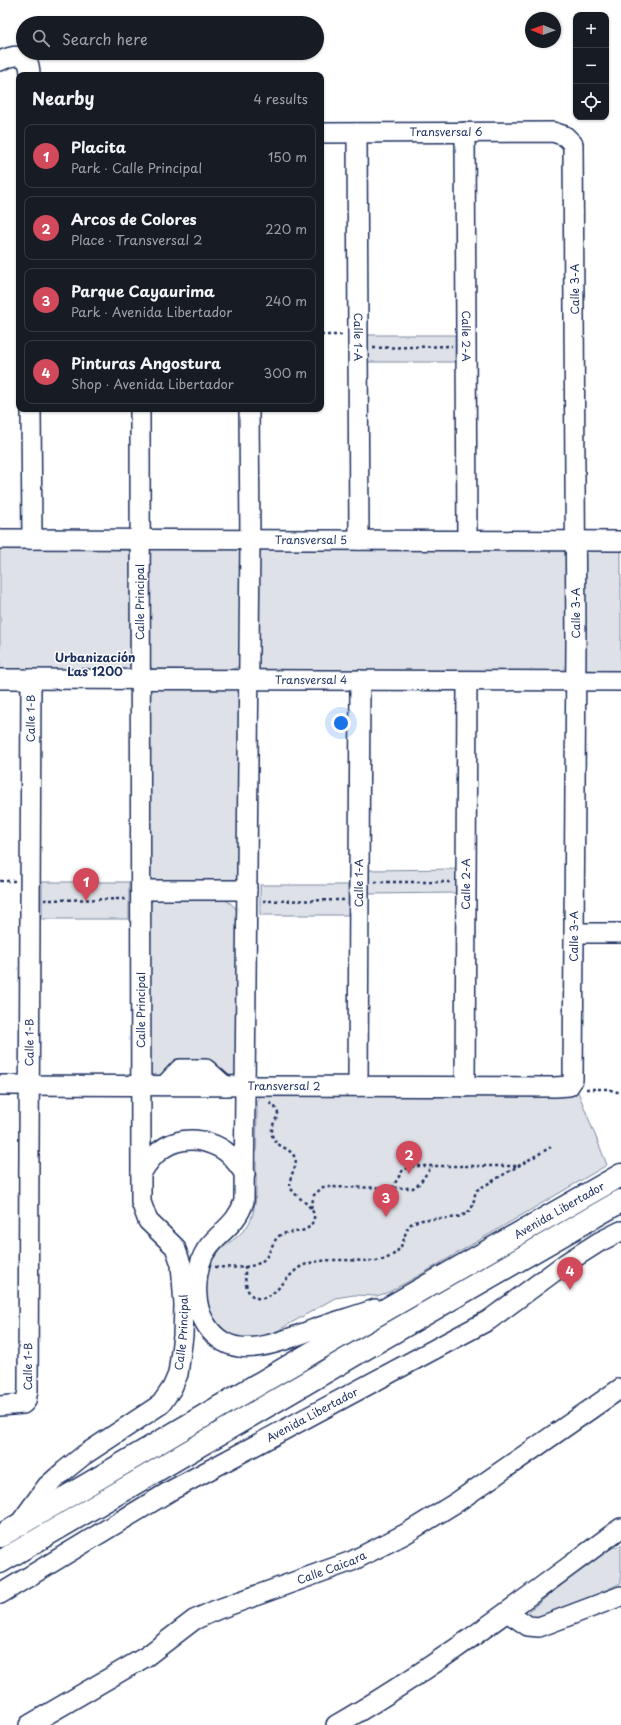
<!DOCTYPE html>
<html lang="en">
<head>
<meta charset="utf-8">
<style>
  :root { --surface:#171b24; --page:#20242c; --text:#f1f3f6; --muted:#9ea1a6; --line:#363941; --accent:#d1495b }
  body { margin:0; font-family:"Playpen Sans",sans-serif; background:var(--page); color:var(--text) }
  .controls { position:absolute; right:12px; top:12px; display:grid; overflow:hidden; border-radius:8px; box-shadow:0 1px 3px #0004 }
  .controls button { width:36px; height:36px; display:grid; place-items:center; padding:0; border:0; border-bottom:1px solid var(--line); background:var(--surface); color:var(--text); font:20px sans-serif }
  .compass { position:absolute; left:525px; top:12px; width:36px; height:36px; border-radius:50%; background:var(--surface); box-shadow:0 1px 3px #0004; rotate:271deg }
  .you { position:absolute; left:341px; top:723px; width:14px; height:14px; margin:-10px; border:3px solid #fff; border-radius:50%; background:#1a73e8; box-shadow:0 0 0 6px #1a73e833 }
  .badge { display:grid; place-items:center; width:26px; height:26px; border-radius:50%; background:var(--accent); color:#fff; font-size:13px; font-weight:700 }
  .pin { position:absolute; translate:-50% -33px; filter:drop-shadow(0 1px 2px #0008) }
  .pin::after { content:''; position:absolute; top:21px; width:14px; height:12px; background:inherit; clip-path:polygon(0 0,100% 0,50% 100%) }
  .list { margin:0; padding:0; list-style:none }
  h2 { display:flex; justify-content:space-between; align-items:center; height:52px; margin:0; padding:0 16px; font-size:17px }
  h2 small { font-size:13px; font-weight:400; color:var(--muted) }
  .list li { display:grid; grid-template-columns:26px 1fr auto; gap:12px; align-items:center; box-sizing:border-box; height:64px; margin:0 8px 8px; padding:0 8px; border:1px solid var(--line); border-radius:8px }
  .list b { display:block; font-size:15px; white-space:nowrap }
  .list p { margin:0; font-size:13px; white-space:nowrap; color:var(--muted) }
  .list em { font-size:13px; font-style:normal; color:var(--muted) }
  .icon { flex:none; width:22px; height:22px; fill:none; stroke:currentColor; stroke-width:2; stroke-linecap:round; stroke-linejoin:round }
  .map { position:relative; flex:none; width:621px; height:1725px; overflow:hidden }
  .search { position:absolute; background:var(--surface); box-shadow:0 1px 3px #0004; left:16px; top:16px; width:308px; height:44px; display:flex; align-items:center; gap:10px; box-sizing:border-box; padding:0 14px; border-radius:22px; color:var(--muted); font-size:15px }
  .panel { position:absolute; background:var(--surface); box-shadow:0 1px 3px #0004; left:16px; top:72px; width:308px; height:340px; border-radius:8px }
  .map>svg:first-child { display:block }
</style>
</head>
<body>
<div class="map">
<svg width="621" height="1725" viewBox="0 0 621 1725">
  <rect width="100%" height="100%" fill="#fff"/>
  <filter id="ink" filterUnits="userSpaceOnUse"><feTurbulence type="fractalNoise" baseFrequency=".025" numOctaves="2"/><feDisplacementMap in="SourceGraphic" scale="8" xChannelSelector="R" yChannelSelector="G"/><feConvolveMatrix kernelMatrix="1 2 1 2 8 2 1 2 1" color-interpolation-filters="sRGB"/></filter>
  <g filter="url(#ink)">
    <g fill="#dee1e7" stroke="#7c88a2">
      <rect x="367" y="335" width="88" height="27"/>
      <path d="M0,547l130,3v118l-3,2h-127z"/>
      <path d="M239,548l3,2 -1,115 -9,5 -79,-1 -4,-4v-116z"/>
      <path d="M259,549l308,1v120l-3,1h-306z"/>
      <path d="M585,550h36v122l-36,-2z"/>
      <path d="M235,687l5,4 -2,190h-85l-3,-5v-185l1,-2z"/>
      <path d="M458,869v24l-89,1v-24z"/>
      <rect x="42" y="882" width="87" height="37"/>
      <rect x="260" y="885" width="88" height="30"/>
      <path d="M155,899h67c9,3 13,7 17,16l-3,160 -74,4 -13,-3 1,-173z"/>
      <path d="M578,1092l29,73 -187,110 -31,17 -12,4 -23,-1 -19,3 -65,37c-14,5 -28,6 -41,-2 -12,-8 -20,-20 -22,-35 -9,-57 38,-50 46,-85 4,-15 3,-30 3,-45 0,-23 1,-45 1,-67l2,-5 8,-2z"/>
      <path d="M621,1545v38l-81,38 -9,-4 -3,-4 2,-3 76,-60z"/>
    </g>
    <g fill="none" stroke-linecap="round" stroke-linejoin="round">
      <defs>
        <g id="minor">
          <path d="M0,61c17,-8 30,-8 30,14"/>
          <path id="s1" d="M465,132l2,409"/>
          <path id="s2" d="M357,133l2,407"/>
          <path d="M31,409l1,130"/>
          <path d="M249,409l1,131 -6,661c-8,29 -37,35 -44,63 -5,18 -5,41 4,57 7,13 19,24 35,26 26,4 60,-13 84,-21 18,-6 35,-11 52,-17"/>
          <path id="s3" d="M0,539l621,2"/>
          <path id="s4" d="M0,679l621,2"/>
          <path d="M141,890h106"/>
          <path d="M575,933h46"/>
          <path id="s5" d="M0,1085l555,2 14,-1 4,-6 3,-438 -3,-498 -8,-8 -12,-4 -232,1"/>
          <path d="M165,1085l15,-16h26l19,17"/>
          <path id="s6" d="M358,1086l2,-406"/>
          <path id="s7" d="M465,1087l2,-406"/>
          <path d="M141,1174c13,-24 33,-38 61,-33 8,2 16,5 23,10 8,6 14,15 20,23"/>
          <path id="s8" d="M0,1406l23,-2 3,-3 2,-11 3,-711"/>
          <path id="s9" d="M20,1523l27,-37 17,-15 20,-16 77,-51 11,-16 6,-14 5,-38 1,-31 -3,-41 -6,-17 -27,-26 -7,-19 -1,-793"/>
          <path id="s10" d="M0,1594l170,-103 319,-171 77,-57 33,-21 22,-11"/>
          <path d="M507,1612l21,14 11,1 82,-31"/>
          <path id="s11" d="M29,1725l118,-69 47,-36 22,-10 136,-49 53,-27 52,-32 164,-114"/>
          <path d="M336,1725c100,-57 192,-129 285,-197"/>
        </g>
        <g id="major">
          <path id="s12" d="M0,1536l359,-211 262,-150"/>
          <path d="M0,1562l371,-217 250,-144"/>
        </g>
      </defs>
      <use href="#minor" stroke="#1b2f5e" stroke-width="22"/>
      <use href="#major" stroke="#1b2f5e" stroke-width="25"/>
      <g stroke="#1b2f5e" stroke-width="2.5" stroke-dasharray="3 3" stroke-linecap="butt">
        <path d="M321,335h21"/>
        <path d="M373,348l79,-2"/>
        <path d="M0,881h16"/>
        <path d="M375,882h75"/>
        <path d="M44,900l81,-1"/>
        <path d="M263,901l81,-1"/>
        <path d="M586,1089h21l14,4"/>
        <path d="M392,1188l11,-18 10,-4h105"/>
        <path d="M311,1208l3,-13 9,-8 90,1 6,-4 13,-18"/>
        <path d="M245,1266c0,10 -1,29 12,32 18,4 31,-27 47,-33 21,-8 48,-4 70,-4 11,0 24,-7 28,-17 3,-6 3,-15 9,-20 14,-10 48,0 59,-14 5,-5 3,-14 7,-20l74,-43"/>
        <path d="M215,1267c15,0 42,4 52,-11 4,-6 6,-15 12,-20 10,-7 23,-1 31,-10 14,-16 -12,-26 -18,-36 -7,-12 7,-22 3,-32 -5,-13 -25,-10 -23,-28 0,-6 5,-11 6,-17l-3,-6 -6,-5"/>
      </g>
      <use href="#minor" stroke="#fff" stroke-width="19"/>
      <use href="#major" stroke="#fff" stroke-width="22"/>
    </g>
  </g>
  <g text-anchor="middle" stroke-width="3" stroke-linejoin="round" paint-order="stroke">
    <g font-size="11" fill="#1b2f5e" stroke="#fff">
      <text x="446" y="136">Transversal 6</text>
      <text transform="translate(575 289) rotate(-90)" y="4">Calle 3-A</text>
      <text dy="4" stroke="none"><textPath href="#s1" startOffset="204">Calle 2-A</textPath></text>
      <text dy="4" stroke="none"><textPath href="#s2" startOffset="204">Calle 1-A</textPath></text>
      <text dy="4" stroke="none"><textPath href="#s3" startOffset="311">Transversal 5</textPath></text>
      <text transform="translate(140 602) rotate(-90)" y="4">Calle Principal</text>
      <text transform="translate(576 613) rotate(-90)" y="4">Calle 3-A</text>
      <text dy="4" stroke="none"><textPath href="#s4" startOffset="311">Transversal 4</textPath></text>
      <text dy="4" stroke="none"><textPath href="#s8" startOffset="710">Calle 1-B</textPath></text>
      <text dy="4" stroke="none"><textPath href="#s6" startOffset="203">Calle 1-A</textPath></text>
      <text dy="4" stroke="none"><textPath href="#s7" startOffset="203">Calle 2-A</textPath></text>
      <text dy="4" stroke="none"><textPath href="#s5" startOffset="720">Calle 3-A</textPath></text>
      <text transform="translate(141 1010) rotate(-90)" y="4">Calle Principal</text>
      <text dy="4" stroke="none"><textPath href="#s8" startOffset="386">Calle 1-B</textPath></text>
      <text dy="4" stroke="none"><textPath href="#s5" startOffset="284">Transversal 2</textPath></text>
      <text dy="4" stroke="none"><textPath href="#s12" startOffset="647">Avenida Libertador</textPath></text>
      <text dy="4" stroke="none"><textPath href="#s9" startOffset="263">Calle Principal</textPath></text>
      <text dy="4" stroke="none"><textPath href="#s8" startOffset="62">Calle 1-B</textPath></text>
      <text dy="4" stroke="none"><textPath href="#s10" startOffset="360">Avenida Libertador</textPath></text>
      <text dy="4" stroke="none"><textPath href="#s11" startOffset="343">Calle Caicara</textPath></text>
    </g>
    <g font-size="12" font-weight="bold" fill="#1b2f5e" stroke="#fff">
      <text x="95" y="662">Urbanización<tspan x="95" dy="14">Las 1200</tspan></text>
    </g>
  </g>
</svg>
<div class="controls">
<button>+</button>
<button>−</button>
<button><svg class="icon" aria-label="locate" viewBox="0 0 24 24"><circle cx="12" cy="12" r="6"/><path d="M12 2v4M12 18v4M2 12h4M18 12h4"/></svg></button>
</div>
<svg class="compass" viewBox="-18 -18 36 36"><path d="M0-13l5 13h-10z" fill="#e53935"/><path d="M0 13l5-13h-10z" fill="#9ea1a6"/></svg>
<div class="you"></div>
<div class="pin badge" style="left:86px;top:901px">1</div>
<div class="pin badge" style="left:409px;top:1174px">2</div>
<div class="pin badge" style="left:386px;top:1217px">3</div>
<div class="pin badge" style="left:570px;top:1290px">4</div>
<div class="search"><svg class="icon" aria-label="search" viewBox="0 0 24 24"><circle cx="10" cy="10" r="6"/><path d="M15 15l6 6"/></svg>Search here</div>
<section class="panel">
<h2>Nearby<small>4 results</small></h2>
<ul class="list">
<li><span class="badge">1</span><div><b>Placita</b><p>Park · Calle Principal</p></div><em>150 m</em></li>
<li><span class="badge">2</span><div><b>Arcos de Colores</b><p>Place · Transversal 2</p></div><em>220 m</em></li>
<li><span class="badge">3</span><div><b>Parque Cayaurima</b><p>Park · Avenida Libertador</p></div><em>240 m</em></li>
<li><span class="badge">4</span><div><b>Pinturas Angostura</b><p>Shop · Avenida Libertador</p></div><em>300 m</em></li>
</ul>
</section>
</div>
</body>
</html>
